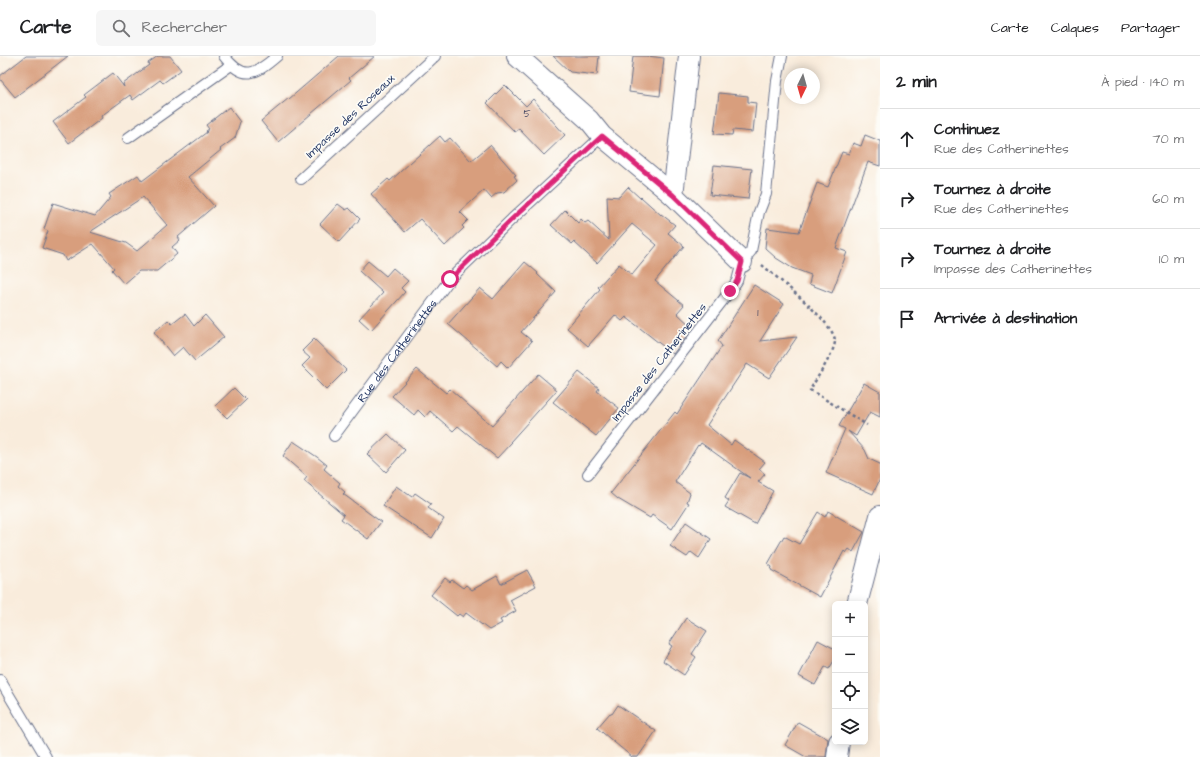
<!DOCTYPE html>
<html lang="fr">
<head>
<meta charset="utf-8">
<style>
  :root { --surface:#fff; --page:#f6f6f6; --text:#202124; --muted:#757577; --line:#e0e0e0 }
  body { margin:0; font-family:"Architects Daughter",sans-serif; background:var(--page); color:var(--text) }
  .controls { position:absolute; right:12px; bottom:12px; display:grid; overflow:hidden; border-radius:6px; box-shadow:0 2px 10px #0003 }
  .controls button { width:36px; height:36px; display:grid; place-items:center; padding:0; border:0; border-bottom:1px solid var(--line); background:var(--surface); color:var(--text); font:20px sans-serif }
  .compass { position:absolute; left:784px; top:12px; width:36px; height:36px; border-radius:50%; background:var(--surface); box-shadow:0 2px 10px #0003; rotate:185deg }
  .stop { position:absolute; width:12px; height:12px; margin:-9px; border:3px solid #db2777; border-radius:50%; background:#fff }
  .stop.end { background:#db2777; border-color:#fff; box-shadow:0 1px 4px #0008 }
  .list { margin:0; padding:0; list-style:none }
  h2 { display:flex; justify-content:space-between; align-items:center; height:52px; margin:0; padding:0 16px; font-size:17px }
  h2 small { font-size:13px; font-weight:400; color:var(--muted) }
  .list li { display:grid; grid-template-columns:26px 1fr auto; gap:12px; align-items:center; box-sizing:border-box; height:60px; padding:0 16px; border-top:1px solid var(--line) }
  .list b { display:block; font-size:15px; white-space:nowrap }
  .list p { margin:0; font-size:13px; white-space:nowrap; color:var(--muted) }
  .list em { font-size:13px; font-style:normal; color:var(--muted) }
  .icon { flex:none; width:22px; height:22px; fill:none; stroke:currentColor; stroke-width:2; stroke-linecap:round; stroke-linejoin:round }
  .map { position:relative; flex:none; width:880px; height:701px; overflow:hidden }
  header { display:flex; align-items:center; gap:24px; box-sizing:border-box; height:56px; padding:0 20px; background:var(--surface); border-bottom:1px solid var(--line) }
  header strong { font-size:19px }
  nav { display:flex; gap:22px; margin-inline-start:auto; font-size:14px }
  .search { width:280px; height:36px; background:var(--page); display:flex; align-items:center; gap:10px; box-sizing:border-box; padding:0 14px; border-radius:6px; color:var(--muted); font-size:15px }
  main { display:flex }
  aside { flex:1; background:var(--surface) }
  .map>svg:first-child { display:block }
</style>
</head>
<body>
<header>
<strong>Carte</strong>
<div class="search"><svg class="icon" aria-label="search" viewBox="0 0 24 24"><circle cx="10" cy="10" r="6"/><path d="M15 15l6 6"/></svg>Rechercher</div>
<nav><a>Carte</a><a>Calques</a><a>Partager</a></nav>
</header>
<main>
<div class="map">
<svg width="880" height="701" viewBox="0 0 880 701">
  <rect width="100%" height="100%" fill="#fdfcf7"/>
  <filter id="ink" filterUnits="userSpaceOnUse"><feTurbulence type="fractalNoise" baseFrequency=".025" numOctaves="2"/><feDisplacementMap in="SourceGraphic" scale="8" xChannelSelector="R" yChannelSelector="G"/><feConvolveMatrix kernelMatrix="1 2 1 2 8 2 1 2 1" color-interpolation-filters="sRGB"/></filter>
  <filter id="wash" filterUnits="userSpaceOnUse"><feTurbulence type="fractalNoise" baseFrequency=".012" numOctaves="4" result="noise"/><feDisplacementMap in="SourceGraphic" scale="16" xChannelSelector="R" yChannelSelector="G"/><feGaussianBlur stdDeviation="0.9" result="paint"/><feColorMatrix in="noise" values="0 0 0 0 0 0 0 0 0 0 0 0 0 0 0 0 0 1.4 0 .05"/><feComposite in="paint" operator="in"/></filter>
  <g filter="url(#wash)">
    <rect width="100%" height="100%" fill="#f9ecdc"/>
    <g id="blocks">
      <g fill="#d89e7d" fill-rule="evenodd">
        <path d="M26,0h42l-53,41 -15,-18v-3z"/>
        <path d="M158,0h12l11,14 -18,13 -3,-3 -27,20 -3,-5 -29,21 1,2 -33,25 -16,-21 33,-25 -2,-2 29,-22 11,14 -1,-3 26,-19 -1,-2z"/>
        <path d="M339,0h36l-26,22 2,2 -73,62 -17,-21 28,-23v1z"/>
        <path d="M553,0h46l-2,19 -27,-3z"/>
        <path d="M633,0h14l17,2 -4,38 -31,-4z"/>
        <path d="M505,29l21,21 7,-7 32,36 -21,20 -25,-26 -4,3 -28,-29z"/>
        <path d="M719,37l29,3v6l8,1 -3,29 -20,-2 -1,5 -18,-1z"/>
        <path d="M229,51l11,15 -5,16 -15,11 1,1 -33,27 26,29 -36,31 2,3 -8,7 5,7 -20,17h-18l-15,13 -12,-14 2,-2 -21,-24 -27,17 -3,-6 -21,-7 6,-17 -4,-2 9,-26 42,13 16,-19 -2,-3 29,-19 4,6 65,-49 -1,-1 3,-2 -3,-4zM143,141l24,28 -30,26 -11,-8 -36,-11z"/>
        <path d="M865,79l15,6v25l-12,-4 -10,27 -22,59 11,4 -15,41 -23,-9 2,-9 -19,-7 -16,-10 -11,-10 2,-20 32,4 18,-49 11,4 14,-35 7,2 4,-11 8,3z"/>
        <path d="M440,80l5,6 5,-4 21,23 19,-16 26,30 -2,1 3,4 -13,12 -7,1 -6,5 -7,-8 -24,22 8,8 -6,6 2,2 -19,18 -25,-27 -15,13 -34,-38 17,-15 2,2z"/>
        <path d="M714,109l38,4 -4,30 -38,-4z"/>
        <path d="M628,131l12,11 1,-1 20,18v-1l14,11 -7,8 16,13 -29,35 29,24 -7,8 16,15 -20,26 -47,-37 -4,4 -7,-6 -27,31 -21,-18 33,-39 -2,-2 21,-23 13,11 25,-30 -25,-21 -35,39 -23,-21 -2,2 -21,-19 14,-15 13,13 3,-4 4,4 3,-2 21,19 -2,-44 12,1z"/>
        <path d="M338,148l8,6 3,-2 11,11 -21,23 -19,-18z"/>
        <path d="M368,205l18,15 7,-8 15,13 -7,7 4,4 -34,38 -12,-11 24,-26 -24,-22z"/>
        <path d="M525,206l13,11 -1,1 19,18 -35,40 11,9 -24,27 -7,-7 -4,5 -49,-42 32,-36 13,11z"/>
        <path d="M754,229l30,19 -24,37 37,-4 -28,41 -22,-14 -40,61 24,20 3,-5 31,22 -6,7 6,5 -7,8 15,9 -18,33 -30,-17 4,-6 -4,-3 15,-25 10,5 -49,-35 -2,3 -1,-1 -23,37 15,11 -3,9 2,1 -17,26 -20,-14 -2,3 -32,-19 -7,-6 64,-81 2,2 45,-68 -4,-5z"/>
        <path d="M185,258l9,12 11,-11 19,22 -29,24 -12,-14 -10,9 -19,-24 14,-12 4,4z"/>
        <path d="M314,283l32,31 -20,20 -24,-24 8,-8 -8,-7z"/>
        <path d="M417,313l29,24 4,-4 42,37 46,-52 19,16 -47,52 1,1 -14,15 -39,-32 -5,5 -23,-20 -5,6 -7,-7 -4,5 -22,-19z"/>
        <path d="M579,316l20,16 -2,3 22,17 -23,28 -43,-34z"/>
        <path d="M864,327l16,9v25l-10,-5 -14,24 -8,-5 17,19 4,9 11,5v15l-7,15 -47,-21 19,-44 -6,-3z"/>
        <path d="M234,332l12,12 -19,18 -12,-12z"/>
        <path d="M388,378l17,16 -19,22 -19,-18z"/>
        <path d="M293,385l24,16 10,8 -3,4 16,14 -2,3 7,6 -2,2 38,28 -13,17 -27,-20 3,-4 -40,-34 3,-4 -24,-21z"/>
        <path d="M396,430l16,11 3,-4 16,11 -3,4 16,11 -12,19 -49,-32z"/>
        <path d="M828,455l36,21 -11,20 -4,-3 -3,4 -2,-2 -24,46 -49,-27 1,-3 -4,-3 16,-28 15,8 19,-32 7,5z"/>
        <path d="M686,466l25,17 -12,19 -8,-6 -4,5 -17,-11z"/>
        <path d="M527,514l9,16 -26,14 6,11 -16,9 2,3 -13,7 -23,-17 -3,4 -4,-3 -2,2 -26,-21 14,-17 5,4 2,-2 11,8 3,-3 6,5 25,-14 4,8z"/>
        <path d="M686,562l21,13 -15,23 4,3 -12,18 -21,-14 9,-15 -3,-2z"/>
        <path d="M818,584l17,9v10l-6,10 -4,-2 -10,18 -16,-9z"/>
        <path d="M618,649l38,26 -18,26h-6l-35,-29 13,-15 2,1z"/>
        <path d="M798,666l30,17 -2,18h-20l-21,-12z"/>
      </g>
    </g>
  </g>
  <g filter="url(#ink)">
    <use href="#blocks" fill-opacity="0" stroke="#69718a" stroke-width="1"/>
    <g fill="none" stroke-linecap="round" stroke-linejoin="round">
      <defs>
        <g id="lane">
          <path d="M224,0c20,26 32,18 53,0"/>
          <path d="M128,82l103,-73"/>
          <path d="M301,123l134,-123"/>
          <path id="s1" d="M334,380l116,-157 62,-60 90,-83"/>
          <path d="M588,418l142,-183 7,-10 5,-19 9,-11 8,-39 7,-18 11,-113 5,-25"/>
          <path d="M0,624l46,77"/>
        </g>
        <g id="street">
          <path d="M517,0l72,64 13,16 71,59 69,67"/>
          <path d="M673,139l16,-139"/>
          <path d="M857,548l23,-88"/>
          <path d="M837,701l2,-15"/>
        </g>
      </defs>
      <use href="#lane" stroke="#69718a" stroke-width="12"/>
      <use href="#street" stroke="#69718a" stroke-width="22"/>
      <path stroke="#69718a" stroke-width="2.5" stroke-dasharray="3 3" stroke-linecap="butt" d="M762,209c15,13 73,58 73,76 0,11 -19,38 -25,49l57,35"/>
      <use href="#lane" stroke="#fff" stroke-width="10"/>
      <use href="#street" stroke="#fff" stroke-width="20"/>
    </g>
  </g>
  <g fill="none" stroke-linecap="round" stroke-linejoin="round" filter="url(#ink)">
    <path stroke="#db2777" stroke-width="5" d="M450,223l62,-60 90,-83 71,59 69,67 -5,19 -7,10"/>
  </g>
  <g text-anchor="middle" stroke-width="3.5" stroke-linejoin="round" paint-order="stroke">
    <g font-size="10" fill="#4a4b66">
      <text x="527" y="61">5</text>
      <text x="758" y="260">1</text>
    </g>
    <g font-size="12" fill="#1b2f5e" stroke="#fdfcf7">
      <text transform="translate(350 60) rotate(-43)" y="4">Impasse des Roseaux</text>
      <text dy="4" stroke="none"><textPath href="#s1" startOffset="106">Rue des Catherinettes</textPath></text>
      <text transform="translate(659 306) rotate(-52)" y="4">Impasse des Catherinettes</text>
    </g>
  </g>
</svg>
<div class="controls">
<button>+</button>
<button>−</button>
<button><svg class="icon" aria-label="locate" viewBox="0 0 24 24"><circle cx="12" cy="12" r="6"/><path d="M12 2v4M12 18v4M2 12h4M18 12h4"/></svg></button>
<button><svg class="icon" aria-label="layers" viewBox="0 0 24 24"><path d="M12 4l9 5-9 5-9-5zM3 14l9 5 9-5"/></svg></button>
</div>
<svg class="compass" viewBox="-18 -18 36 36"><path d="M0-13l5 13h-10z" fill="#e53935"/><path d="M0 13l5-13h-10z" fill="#757577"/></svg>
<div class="stop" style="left:450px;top:223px"></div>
<div class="stop end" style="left:730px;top:235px"></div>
</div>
<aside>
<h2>2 min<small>À pied · 140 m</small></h2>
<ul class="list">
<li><svg class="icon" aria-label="ahead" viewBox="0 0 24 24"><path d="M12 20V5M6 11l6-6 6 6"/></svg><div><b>Continuez</b><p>Rue des Catherinettes</p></div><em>70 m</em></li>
<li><svg class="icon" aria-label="right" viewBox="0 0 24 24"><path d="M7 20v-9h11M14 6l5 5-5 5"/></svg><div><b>Tournez à droite</b><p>Rue des Catherinettes</p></div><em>60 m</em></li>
<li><svg class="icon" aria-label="right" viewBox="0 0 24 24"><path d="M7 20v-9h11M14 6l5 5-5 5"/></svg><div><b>Tournez à droite</b><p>Impasse des Catherinettes</p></div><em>10 m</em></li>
<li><svg class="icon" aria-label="arrive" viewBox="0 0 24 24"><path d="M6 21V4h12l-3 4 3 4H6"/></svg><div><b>Arrivée à destination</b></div></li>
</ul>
</aside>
</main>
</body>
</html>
